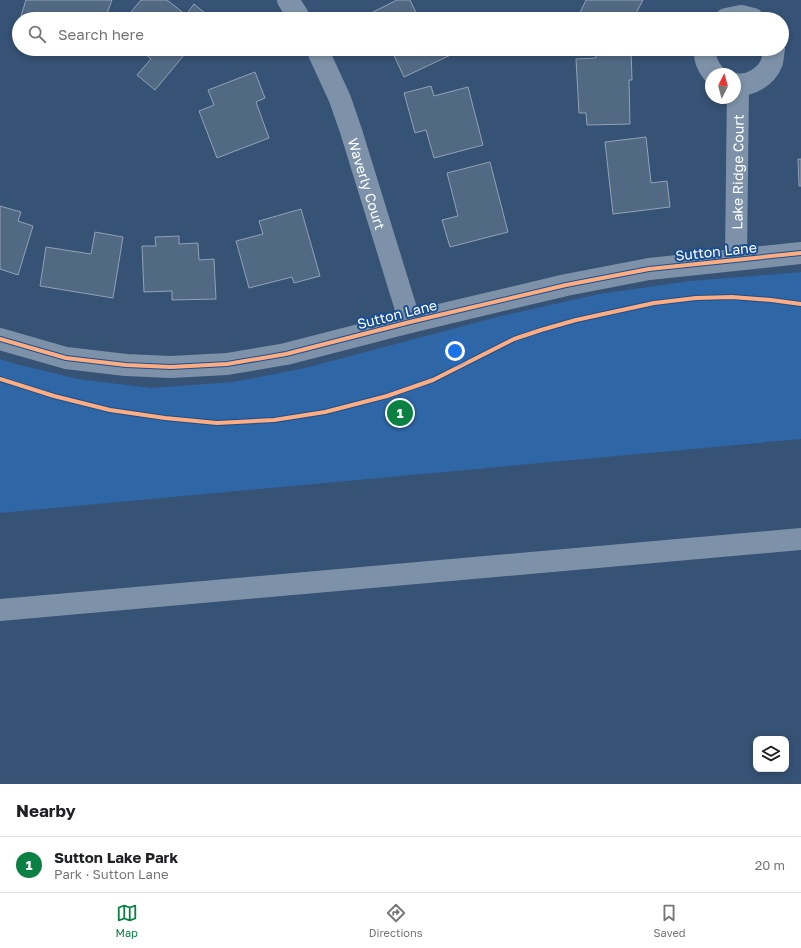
<!DOCTYPE html>
<html lang="en">
<head>
<meta charset="utf-8">
<style>
	:root { --surface:#fff; --page:#f2f2f2; --text:#202124; --muted:#757577; --line:#e0e0e0; --accent:#0b8043 }
	body { margin:0; font-family:"Golos Text",sans-serif; background:var(--page); color:var(--text) }
	.controls { position:absolute; right:12px; bottom:12px; display:grid; overflow:hidden; border-radius:8px; box-shadow:0 2px 6px #0003 }
	.controls button { width:36px; height:36px; display:grid; place-items:center; padding:0; border:0; border-bottom:1px solid var(--line); background:var(--surface); color:var(--text); font:20px sans-serif }
	.compass { position:absolute; left:705px; top:68px; width:36px; height:36px; border-radius:50%; background:var(--surface); box-shadow:0 2px 6px #0003; rotate:6deg }
	.you { position:absolute; left:455px; top:351px; width:14px; height:14px; margin:-10px; border:3px solid #fff; border-radius:50%; background:#1a73e8; box-shadow:0 0 0 6px #1a73e833 }
	.badge { display:grid; place-items:center; width:26px; height:26px; border-radius:50%; background:var(--accent); color:#fff; font-size:13px; font-weight:700 }
	.pin { position:absolute; translate:-50% -50%; border:2px solid #fff; box-shadow:0 1px 4px #0006 }
	.list { margin:0; padding:0; list-style:none }
	h2 { display:flex; justify-content:space-between; align-items:center; height:52px; margin:0; padding:0 16px; font-size:17px }
	h2 small { font-size:13px; font-weight:400; color:var(--muted) }
	.list li { display:grid; grid-template-columns:26px 1fr auto; gap:12px; align-items:center; box-sizing:border-box; height:56px; padding:0 16px; border-top:1px solid var(--line) }
	.list b { display:block; font-size:15px; white-space:nowrap }
	.list p { margin:0; font-size:13px; white-space:nowrap; color:var(--muted) }
	.list em { font-size:13px; font-style:normal; color:var(--muted) }
	.icon { flex:none; width:22px; height:22px; fill:none; stroke:currentColor; stroke-width:2; stroke-linecap:round; stroke-linejoin:round }
	.map { position:relative; flex:none; width:801px; height:784px; overflow:hidden }
	.search { position:absolute; background:var(--surface); box-shadow:0 2px 6px #0003; left:12px; right:12px; top:12px; height:44px; display:flex; align-items:center; gap:10px; box-sizing:border-box; padding:0 14px; border-radius:22px; color:var(--muted); font-size:15px }
	.sheet { height:108px; background:var(--surface) }
	nav { display:flex; justify-content:space-around; align-items:center; box-sizing:border-box; height:56px; border-top:1px solid var(--line); background:var(--surface); font-size:11px; color:var(--muted) }
	nav a { display:grid; justify-items:center; gap:2px }
	nav .on { color:var(--accent) }
	.map>svg:first-child { display:block }
	.green { fill:#2f66a5 }
	.building { fill:#526984; stroke:#92a2b6 }
	.lines { fill:none; stroke-linecap:round; stroke-linejoin:round }
	.minor { stroke:#7d92a8; stroke-width:22 }
	.cycleway-casing { stroke:#1b4f8f; stroke-width:6 }
	.cycleway { stroke:#ffac80; stroke-width:4 }
	.labels { text-anchor:middle; dominant-baseline:central; stroke-width:4; stroke-linejoin:round; paint-order:stroke }
	.street-label { font-size:14px; fill:#fff; stroke:#1b4f8f }
</style>
</head>
<body>
<div class="map">
<svg width="801" height="784" viewBox="0 0 801 784">
	<rect width="100%" height="100%" fill="#365274"/>
	<path class="green" d="M801,272V439L0,513V359L12,363L78,379L151,388L233,382L305,368L501,316L599,294L690,281Z"/>
	<g class="building">
		<path d="M26,0H112L105,19H94L88,17L87,19H30L21,16Z"/>
		<path d="M141,0H167L186,15L194,4L212,19H125Z"/>
		<path d="M397,0H410L419,19H377L373,12Z"/>
		<path d="M586,0H643L633,19H592L580,13Z"/>
		<path d="M139,49H189L155,90L137,75L151,59Z"/>
		<path d="M391,49H454L455,53L404,77Z"/>
		<path d="M595,49H631L632,80H629L630,124L587,125L586,113H579L576,59L596,58Z"/>
		<path d="M255,72L265,98L256,102L269,138L217,158L199,111L214,105L208,90Z"/>
		<path d="M431,86L434,96L468,87L483,145L434,158L426,130L415,133L404,93Z"/>
		<path d="M646,137L651,183L667,181L670,207L613,214L605,142Z"/>
		<path d="M798,159H801V186H799Z"/>
		<path d="M490,162L508,232L450,247L442,220L458,216L447,173Z"/>
		<path d="M0,206L21,212L18,221L33,226L18,275L0,269Z"/>
		<path d="M301,209L320,276L294,283L292,277L249,288L236,241L263,234L259,221Z"/>
		<path d="M95,232L123,237L113,298L40,286L46,247L91,254Z"/>
		<path d="M179,236V244L198,243L199,260L214,259L216,299L172,300V291L144,292L142,246H156L155,237Z"/>
	</g>
	<g class="lines">
		<g class="minor">
			<path d="M288,0L300,19"/>
			<path d="M726,19L741,16L753,19"/>
			<path id="s1" d="M317,49L340,99L351,131L410,322"/>
			<path d="M705,49C704,58 708,67 714,74"/>
			<path d="M735,84C750,87 767,76 772,62C773,58 773,53 774,49"/>
			<path id="s2" d="M736,259L738,85"/>
			<path d="M0,339L66,358L126,365L171,367L227,364L286,354L410,322L566,285L649,269L801,253"/>
			<path d="M0,610L801,539"/>
		</g>
		<defs>
			<g id="cycleway">
				<path d="M0,339L66,358L126,365L171,367L227,364L286,354L410,322L566,285L649,269L801,253"/>
				<path d="M0,379L54,396L110,410L165,418L217,423L274,420L325,412L387,396L433,380L514,339L541,330L576,320L654,303L696,298L732,297L771,300L801,304"/>
			</g>
		</defs>
		<use href="#cycleway" class="cycleway-casing"/>
		<use href="#cycleway" class="cycleway"/>
	</g>
	<g class="labels">
		<g class="street-label">
			<text stroke="none"><textPath href="#s2" startOffset="87">Lake Ridge Court</textPath></text>
			<text stroke="none"><textPath href="#s1" startOffset="144">Waverly Court</textPath></text>
			<text transform="translate(716 251) rotate(-6)">Sutton Lane</text>
			<text transform="translate(397 314) rotate(-14)">Sutton Lane</text>
		</g>
	</g>
</svg>
<div class="controls">
<button><svg class="icon" aria-label="layers" viewBox="0 0 24 24"><path d="M12 4l9 5-9 5-9-5zM3 14l9 5 9-5"/></svg></button>
</div>
<svg class="compass" viewBox="-18 -18 36 36"><path d="M0-13l5 13h-10z" fill="#e53935"/><path d="M0 13l5-13h-10z" fill="#757577"/></svg>
<div class="you"></div>
<div class="pin badge" style="left:400px;top:413px">1</div>
<div class="search"><svg class="icon" aria-label="search" viewBox="0 0 24 24"><circle cx="10" cy="10" r="6"/><path d="M15 15l6 6"/></svg>Search here</div>
</div>
<section class="sheet">
<h2>Nearby<small></small></h2>
<ul class="list">
<li><span class="badge">1</span><div><b>Sutton Lake Park</b><p>Park · Sutton Lane</p></div><em>20 m</em></li>
</ul>
</section>
<nav>
<a class="on"><svg class="icon" aria-label="map" viewBox="0 0 24 24"><path d="M3 6l6-2 6 2 6-2v14l-6 2-6-2-6 2zM9 4v14M15 6v14"/></svg>Map</a>
<a><svg class="icon" aria-label="directions" viewBox="0 0 24 24"><path d="M12 3l9 9-9 9-9-9zM9 14v-3h6M13 9l2 2-2 2"/></svg>Directions</a>
<a><svg class="icon" aria-label="saved" viewBox="0 0 24 24"><path d="M7 4h10v16l-5-4-5 4z"/></svg>Saved</a>
</nav>
</body>
</html>
